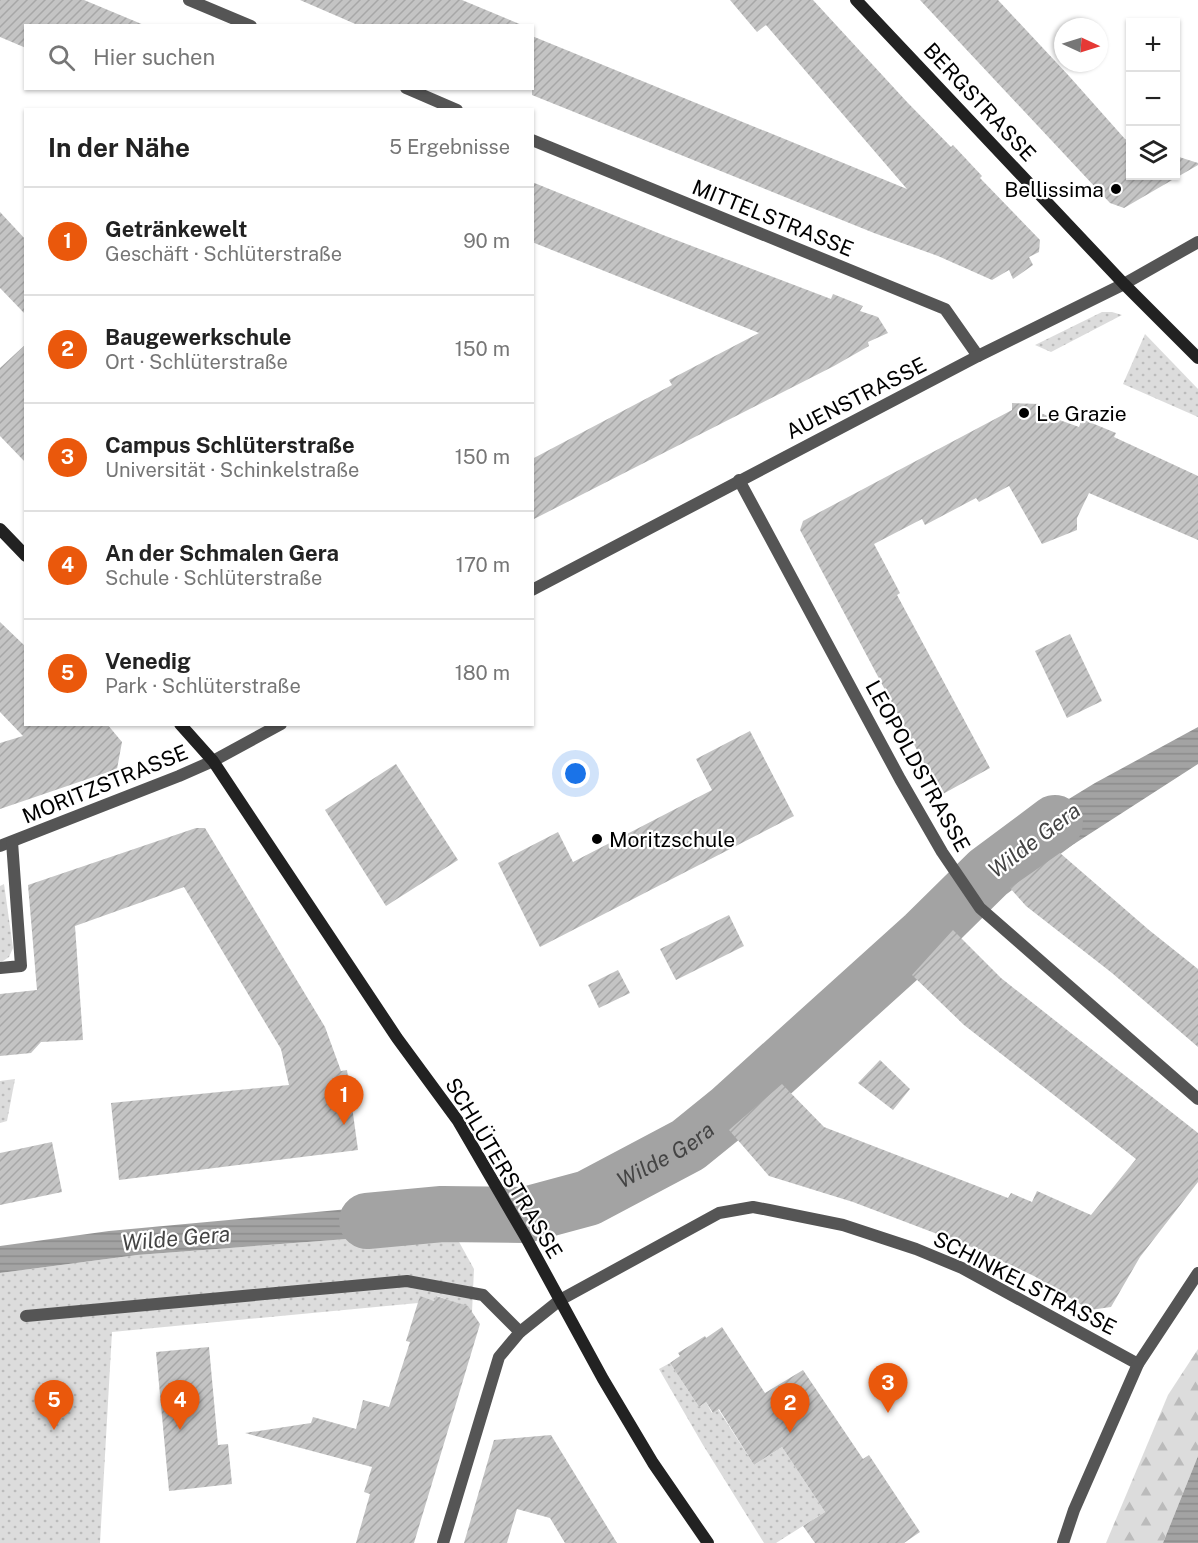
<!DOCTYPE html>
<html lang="de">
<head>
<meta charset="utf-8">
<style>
	:root { --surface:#fff; --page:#f2f2f2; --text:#222; --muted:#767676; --line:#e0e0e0; --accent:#ea580c }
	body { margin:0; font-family:"Public Sans",sans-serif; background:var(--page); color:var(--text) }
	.controls { position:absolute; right:18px; top:18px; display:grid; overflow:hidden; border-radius:0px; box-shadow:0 2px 4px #0004 }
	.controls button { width:54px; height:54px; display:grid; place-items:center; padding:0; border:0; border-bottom:2px solid var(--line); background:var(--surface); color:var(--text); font:30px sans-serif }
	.compass { position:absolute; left:1054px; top:18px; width:54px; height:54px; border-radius:50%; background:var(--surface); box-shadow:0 2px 4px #0004; rotate:94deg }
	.you { position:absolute; left:576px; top:774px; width:21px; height:21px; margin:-15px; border:4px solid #fff; border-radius:50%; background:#1a73e8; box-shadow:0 0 0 9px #1a73e833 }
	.badge { display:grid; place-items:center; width:39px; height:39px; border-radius:50%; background:var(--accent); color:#fff; font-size:20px; font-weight:700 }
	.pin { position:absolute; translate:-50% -50px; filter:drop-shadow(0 2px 3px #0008) }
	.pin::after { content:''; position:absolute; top:32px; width:21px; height:18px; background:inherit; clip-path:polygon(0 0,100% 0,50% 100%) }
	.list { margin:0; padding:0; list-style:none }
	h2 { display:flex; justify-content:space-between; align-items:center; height:78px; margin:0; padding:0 24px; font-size:26px }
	h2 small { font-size:20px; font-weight:400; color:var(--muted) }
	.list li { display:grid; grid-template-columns:39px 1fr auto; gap:18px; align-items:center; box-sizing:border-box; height:108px; padding:0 24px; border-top:2px solid var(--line) }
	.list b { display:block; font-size:22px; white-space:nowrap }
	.list p { margin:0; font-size:20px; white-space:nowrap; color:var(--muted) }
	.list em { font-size:20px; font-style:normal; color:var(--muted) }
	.icon { flex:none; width:33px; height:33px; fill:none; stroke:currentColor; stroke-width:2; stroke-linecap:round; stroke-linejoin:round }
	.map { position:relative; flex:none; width:1198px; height:1543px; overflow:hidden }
	.search { position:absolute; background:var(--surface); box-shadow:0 2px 4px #0004; left:24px; top:24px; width:510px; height:66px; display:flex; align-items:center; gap:15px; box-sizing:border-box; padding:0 21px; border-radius:0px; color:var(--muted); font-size:22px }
	.panel { position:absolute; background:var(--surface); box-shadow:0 2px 4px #0004; left:24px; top:108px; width:510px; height:618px; border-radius:0px }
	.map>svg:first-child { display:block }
	.grass { fill:url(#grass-dots) }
	.forest { fill:url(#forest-firs) }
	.water { fill:url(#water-rules) }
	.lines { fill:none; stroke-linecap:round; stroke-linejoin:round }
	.river { stroke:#a3a3a3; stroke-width:56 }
	.building { fill:url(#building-hatch) }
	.street { stroke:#555; stroke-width:12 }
	.secondary { stroke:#222; stroke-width:12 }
	.poi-dot { fill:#000; stroke:#fff; stroke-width:2 }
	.labels { text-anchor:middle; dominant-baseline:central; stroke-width:4.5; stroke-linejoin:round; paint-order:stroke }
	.street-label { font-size:21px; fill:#000; stroke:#fff }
	.poi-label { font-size:21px; fill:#000; stroke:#fff; text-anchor:start }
	.water-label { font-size:22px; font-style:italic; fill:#444; stroke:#fff }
</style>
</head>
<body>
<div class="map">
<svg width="1198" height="1543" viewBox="0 0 1198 1543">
	<defs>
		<pattern id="grass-dots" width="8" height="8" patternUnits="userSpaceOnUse" patternTransform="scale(1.5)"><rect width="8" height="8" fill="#dcdcdc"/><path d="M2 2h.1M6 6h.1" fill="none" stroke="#bbb" stroke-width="1.8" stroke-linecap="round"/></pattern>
		<pattern id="forest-firs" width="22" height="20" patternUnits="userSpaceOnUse" patternTransform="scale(1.5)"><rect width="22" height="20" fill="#dcdcdc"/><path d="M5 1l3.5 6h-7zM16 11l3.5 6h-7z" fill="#bbb"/></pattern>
		<pattern id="water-rules" width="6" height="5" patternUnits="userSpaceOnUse" patternTransform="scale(1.5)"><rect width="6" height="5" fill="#a3a3a3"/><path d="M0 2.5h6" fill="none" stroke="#8b8b8b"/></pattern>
		<pattern id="building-hatch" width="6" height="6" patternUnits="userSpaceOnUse" patternTransform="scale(1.5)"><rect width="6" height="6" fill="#c4c4c4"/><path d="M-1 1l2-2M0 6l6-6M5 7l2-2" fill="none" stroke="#a7a7a7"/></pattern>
	</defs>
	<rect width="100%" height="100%" fill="#fff"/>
	<g class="grass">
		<path d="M1102,312H1112L1122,315L1051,352L1035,345Z"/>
		<path d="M1145,334L1198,389V417L1123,384Z"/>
		<path d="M4,884L13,948L9,957L0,963V886Z"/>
		<path d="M15,1079L7,1121L0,1123V1081Z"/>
		<path d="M453,1231L474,1269L472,1312L460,1308L461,1304L437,1296L434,1301L420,1297L418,1303L112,1332L100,1543H0V1273L137,1255Z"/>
		<path d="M670,1363L699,1407L706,1402L712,1413L718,1409L754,1465L782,1447L825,1512L776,1543H764L703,1445L659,1369Z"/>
	</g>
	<path class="forest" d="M1198,1349V1456L1163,1543H1106L1168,1395Z"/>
	<g class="water">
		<path d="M1198,727V764L1060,853L1010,888L981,856L990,847L1095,783Z"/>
		<path d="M435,1201L453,1231L137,1255L0,1273V1246L109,1231Z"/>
		<path d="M1198,1456V1543H1163Z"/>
	</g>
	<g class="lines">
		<path class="river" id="s1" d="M367,1221L442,1214L525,1215L588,1198L688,1145L730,1111L925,935L988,873L1055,823"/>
	</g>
	<g class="building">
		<path d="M0,0H84L144,25L26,26V48L0,37Z"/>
		<path d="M300,0H462L522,25L360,26Z"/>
		<path d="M730,0H813L907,102L951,147L953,145L982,176L980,178L1040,240L1039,252L1029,257L1033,265L1013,279L1009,270L992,280L938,256L874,233L532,95V36L907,189L766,25L757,32Z"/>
		<path d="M920,0H998L1069,76L1125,139L1131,141V176H1176V156L1198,163V165L1124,208L1110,203Z"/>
		<path d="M532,182L663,235L831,299L833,294L863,306L860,311L878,317L888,333L868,342L869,346L834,366L532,520V459L672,385L669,380L759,333L532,242Z"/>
		<path d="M0,212L26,240V315L0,288Z"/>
		<path d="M26,344V463L0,436V368Z"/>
		<path d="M1012,403L1040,404V413L1079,427L1082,419L1116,433L1114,437L1198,476V540L1089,493L1077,518V530L1042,544L1009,486L979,502L976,498L925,525L922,519L874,544L900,593L897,595L990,768L941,795L800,530L803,521L1012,410Z"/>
		<path d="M0,622L26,647V724H107L122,742L117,769L0,809V743L23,736L0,712Z"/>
		<path d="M1070,634L1102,701L1067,718L1035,651Z"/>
		<path d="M750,731L794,816L540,947L498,863L558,832L573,862L712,790L696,759Z"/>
		<path d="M396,764L458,860L386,906L325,810Z"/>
		<path d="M196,828H205L325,1027L341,1071L347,1070L358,1150L119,1180L111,1103L289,1085L281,1049L184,887L75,926L83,1040L41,1042L31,1053L0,1056V994L37,990L28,885Z"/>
		<path d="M1060,853L1149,930L1198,969V1047L1112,973L1026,906L1010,888Z"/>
		<path d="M729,915L744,946L676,980L660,949Z"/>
		<path d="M953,930L1001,978L1198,1133V1182L1140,1257L1111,1307L1090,1310L1034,1276L969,1246L853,1202L769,1176L729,1130L782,1084L824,1127L1008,1198L1011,1193L1032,1202L1037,1191L1091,1215L1136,1159L964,1025L912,975Z"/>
		<path d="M618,970L630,993L599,1008L588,985Z"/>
		<path d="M880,1060L910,1089L893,1110L858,1083Z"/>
		<path d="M52,1142L62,1192L0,1205V1153Z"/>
		<path d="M420,1296L434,1301L436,1296L468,1306L480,1324L414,1543H356L370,1494L364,1492L372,1467L245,1433L311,1423L313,1417L356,1429L363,1400L389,1407L410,1342L406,1341Z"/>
		<path d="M722,1327L765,1393L803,1370L863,1459L869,1455L920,1532L904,1543H815L803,1526L825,1512L782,1447L754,1465L719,1409L713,1413L706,1402L699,1407L670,1363L680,1356L678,1353L705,1336L706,1338Z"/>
		<path d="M209,1347L218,1445L228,1444L232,1484L169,1491L156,1352Z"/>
		<path d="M551,1435L617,1543H565L550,1518L517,1509L507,1543H464L494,1440Z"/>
	</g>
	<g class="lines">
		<g class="street">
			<path d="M189,0L251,26"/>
			<path d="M406,88L457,110"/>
			<path d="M532,140L945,309L978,356"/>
			<path d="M739,480L900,779L942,852L980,908L1198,1099"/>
			<path d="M532,590L978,356L1124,284L1198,242"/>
			<path d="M0,846L179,776L213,761L281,724"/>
			<path d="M0,968L21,966L12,842"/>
			<path d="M26,1316L407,1281L483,1295L520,1332"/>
			<path d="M443,1543L499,1357L520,1332L560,1300L719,1213L753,1207L769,1210L843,1225L916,1249L962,1268L1138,1364"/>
			<path d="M1063,1543L1074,1510L1138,1364L1198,1273"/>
		</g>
		<g class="secondary">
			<path d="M856,0L1124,284L1198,358"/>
			<path d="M0,529L26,556"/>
			<path d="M180,724L213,761L397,1038L458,1121L525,1236L603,1379L653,1463L708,1543"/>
		</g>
	</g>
	<g class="poi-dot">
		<circle cx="1116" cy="189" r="6"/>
		<circle cx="1024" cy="413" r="6"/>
		<circle cx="597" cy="839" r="6"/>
	</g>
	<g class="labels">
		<g class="street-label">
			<text transform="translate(980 102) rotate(47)">BERGSTRASSE</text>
			<text transform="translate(773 218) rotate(22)">MITTELSTRASSE</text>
			<text transform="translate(856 398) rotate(-27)">AUENSTRASSE</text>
			<text transform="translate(918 766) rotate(61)">LEOPOLDSTRASSE</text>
			<text transform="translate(105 784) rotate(-22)">MORITZSTRASSE</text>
			<text transform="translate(504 1168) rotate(59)">SCHLÜTERSTRASSE</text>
			<text transform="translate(1025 1283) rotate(27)">SCHINKELSTRASSE</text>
		</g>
		<g class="poi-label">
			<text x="1104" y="189" text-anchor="end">Bellissima</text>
			<text x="1036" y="413">Le Grazie</text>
			<text x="609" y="839">Moritzschule</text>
		</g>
		<g class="water-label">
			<text transform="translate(1034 840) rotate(-37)">Wilde Gera</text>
			<text stroke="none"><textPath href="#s1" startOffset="312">Wilde Gera</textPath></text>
			<text transform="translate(176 1238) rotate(-5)">Wilde Gera</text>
		</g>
	</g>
</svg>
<div class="controls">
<button>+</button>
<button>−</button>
<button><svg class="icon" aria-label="layers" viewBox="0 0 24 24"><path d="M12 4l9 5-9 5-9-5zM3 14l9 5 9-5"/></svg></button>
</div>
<svg class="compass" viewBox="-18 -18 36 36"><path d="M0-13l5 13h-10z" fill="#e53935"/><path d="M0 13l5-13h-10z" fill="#767676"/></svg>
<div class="you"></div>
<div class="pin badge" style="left:344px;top:1125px">1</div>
<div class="pin badge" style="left:790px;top:1433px">2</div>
<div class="pin badge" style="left:888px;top:1413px">3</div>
<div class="pin badge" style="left:180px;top:1430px">4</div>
<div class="pin badge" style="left:54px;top:1430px">5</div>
<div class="search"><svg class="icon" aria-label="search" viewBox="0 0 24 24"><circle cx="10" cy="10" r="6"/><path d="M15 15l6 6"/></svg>Hier suchen</div>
<section class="panel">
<h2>In der Nähe<small>5 Ergebnisse</small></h2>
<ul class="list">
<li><span class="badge">1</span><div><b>Getränkewelt</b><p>Geschäft · Schlüterstraße</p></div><em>90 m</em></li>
<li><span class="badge">2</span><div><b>Baugewerkschule</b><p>Ort · Schlüterstraße</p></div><em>150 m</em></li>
<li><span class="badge">3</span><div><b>Campus Schlüterstraße</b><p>Universität · Schinkelstraße</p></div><em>150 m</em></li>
<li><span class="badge">4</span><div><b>An der Schmalen Gera</b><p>Schule · Schlüterstraße</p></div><em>170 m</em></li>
<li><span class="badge">5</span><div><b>Venedig</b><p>Park · Schlüterstraße</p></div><em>180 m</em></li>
</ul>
</section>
</div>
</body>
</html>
